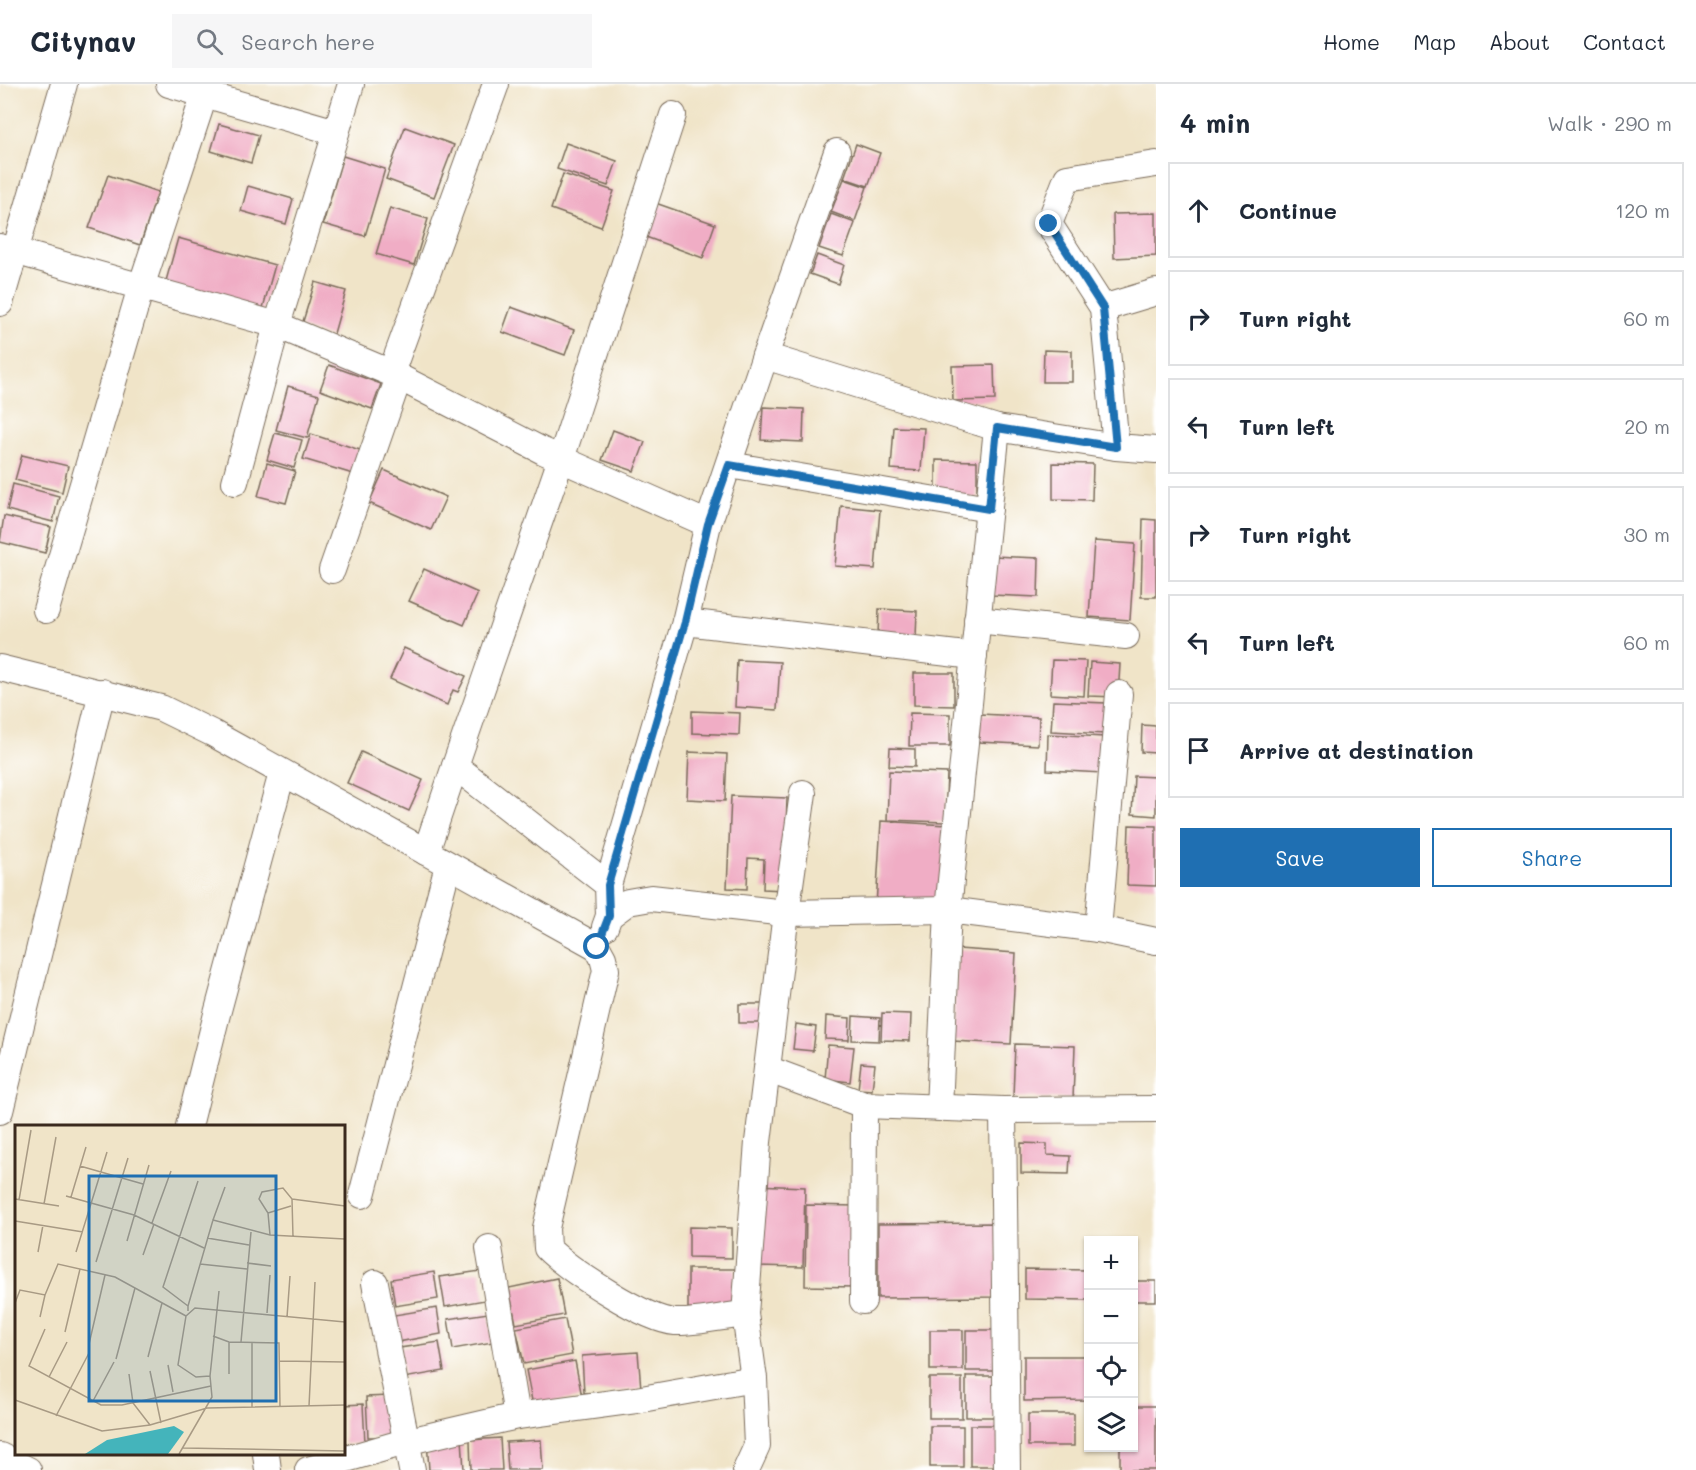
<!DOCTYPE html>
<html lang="en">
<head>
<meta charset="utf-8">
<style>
	:root { --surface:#fff; --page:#f6f6f7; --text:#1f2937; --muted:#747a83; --line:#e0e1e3; --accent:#1f6fb2 }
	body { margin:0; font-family:Mali,sans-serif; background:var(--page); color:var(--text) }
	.controls { position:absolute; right:18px; bottom:18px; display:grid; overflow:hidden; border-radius:0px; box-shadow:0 2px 4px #0004 }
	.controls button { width:54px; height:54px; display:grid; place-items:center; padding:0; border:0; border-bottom:2px solid var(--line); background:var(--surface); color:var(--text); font:30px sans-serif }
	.stop { position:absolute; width:18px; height:18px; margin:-14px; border:4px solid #1f6fb2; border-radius:50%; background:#fff }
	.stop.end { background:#1f6fb2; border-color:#fff; box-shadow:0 2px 6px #0008 }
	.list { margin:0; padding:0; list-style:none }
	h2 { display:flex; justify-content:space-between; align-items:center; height:78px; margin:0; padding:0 24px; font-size:26px }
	h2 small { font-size:20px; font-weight:400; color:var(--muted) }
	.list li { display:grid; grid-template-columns:39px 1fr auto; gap:18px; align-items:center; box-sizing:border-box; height:96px; margin:0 12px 12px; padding:0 12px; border:2px solid var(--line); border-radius:0px }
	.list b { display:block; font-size:22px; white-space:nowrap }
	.list em { font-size:20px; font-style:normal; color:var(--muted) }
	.actions { display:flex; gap:12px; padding:18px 24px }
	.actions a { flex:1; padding:14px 0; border:2px solid var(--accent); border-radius:0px; text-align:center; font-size:21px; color:var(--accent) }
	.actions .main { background:var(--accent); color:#fff }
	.icon { flex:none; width:33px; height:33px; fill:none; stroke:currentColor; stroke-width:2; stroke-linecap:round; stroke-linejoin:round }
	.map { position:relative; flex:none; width:1156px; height:1386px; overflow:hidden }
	header { display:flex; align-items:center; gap:36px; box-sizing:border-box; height:84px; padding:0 30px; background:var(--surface); border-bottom:2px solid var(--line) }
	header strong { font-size:28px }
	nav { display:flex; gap:33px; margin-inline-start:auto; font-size:21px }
	.search { width:420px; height:54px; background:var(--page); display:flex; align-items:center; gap:15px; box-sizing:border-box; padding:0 21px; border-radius:0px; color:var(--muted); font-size:22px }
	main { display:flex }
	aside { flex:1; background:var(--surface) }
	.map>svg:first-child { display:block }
	.building { fill:#f0adc5 }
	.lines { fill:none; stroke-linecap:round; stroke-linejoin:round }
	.minor-casing { stroke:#7a6b5a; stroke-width:28 }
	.minor { stroke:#fff; stroke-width:26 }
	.route { stroke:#1f6fb2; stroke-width:8 }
	.inset-road { fill:none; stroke:#a89a84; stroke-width:1.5 }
	.view { fill:#1f6fb2; fill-opacity:0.15; stroke:#1f6fb2; stroke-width:3 }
	.inset-edge { fill:none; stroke:#3b2a1e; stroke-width:3 }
</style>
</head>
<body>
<header>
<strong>Citynav</strong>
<div class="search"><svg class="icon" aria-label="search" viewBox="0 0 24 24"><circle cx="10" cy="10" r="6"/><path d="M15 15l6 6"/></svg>Search here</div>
<nav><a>Home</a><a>Map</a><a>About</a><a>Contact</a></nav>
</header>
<main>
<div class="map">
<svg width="1156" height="1386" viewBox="0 0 1156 1386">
	<rect width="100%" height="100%" fill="#fff"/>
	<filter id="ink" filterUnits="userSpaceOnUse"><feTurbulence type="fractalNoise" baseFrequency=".0167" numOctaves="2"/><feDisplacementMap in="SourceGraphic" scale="12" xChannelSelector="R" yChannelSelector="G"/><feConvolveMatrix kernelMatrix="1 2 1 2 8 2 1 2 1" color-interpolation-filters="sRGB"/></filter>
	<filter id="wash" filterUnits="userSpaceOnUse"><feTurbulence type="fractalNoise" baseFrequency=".008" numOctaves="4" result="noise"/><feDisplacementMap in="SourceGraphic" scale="24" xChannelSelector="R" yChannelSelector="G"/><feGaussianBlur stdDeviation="1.35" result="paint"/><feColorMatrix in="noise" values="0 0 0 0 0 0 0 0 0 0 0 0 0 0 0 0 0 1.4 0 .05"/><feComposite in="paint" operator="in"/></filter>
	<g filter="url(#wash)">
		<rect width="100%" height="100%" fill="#f0e4c8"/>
		<g id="blocks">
			<g class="building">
				<path d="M219,40L259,51L251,79L211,67Z"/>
				<path d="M405,43L454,61L434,113L386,95Z"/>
				<path d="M566,59L617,77L608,102L557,85Z"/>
				<path d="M856,60L880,69L868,102L844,94Z"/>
				<path d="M343,72L385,85L365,152L323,140Z"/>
				<path d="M563,90L614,107L601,143L551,125Z"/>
				<path d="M108,91L158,108L140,161L89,144Z"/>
				<path d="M844,95L867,103L855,137L831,128Z"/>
				<path d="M248,102L293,115L286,140L241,127Z"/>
				<path d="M647,116L715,140L703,174L635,149Z"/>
				<path d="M390,124L428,135L414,181L376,170Z"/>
				<path d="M1156,129V172L1114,174L1113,130Z"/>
				<path d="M831,130L855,139L843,172L819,164Z"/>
				<path d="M178,154L275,181L261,231L164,204Z"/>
				<path d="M817,171L844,181L838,200L810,190Z"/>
				<path d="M315,198L346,207L333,253L301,244Z"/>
				<path d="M511,223L574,246L565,271L502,248Z"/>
				<path d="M1044,266L1072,267V298H1043Z"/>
				<path d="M329,281L381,300L372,325L320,306Z"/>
				<path d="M994,281L995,316L953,317L952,282Z"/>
				<path d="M288,302L319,311L307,354L276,346Z"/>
				<path d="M763,323L804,325L803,358L761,356Z"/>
				<path d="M894,343L924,344L921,387L891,385Z"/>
				<path d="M613,346L645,358L634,387L602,376Z"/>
				<path d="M275,349L302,356L294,384L267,376Z"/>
				<path d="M311,350L360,366L353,390L303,375Z"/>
				<path d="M22,371L68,382L62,408L15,396Z"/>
				<path d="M936,376L977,377V414L936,413Z"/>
				<path d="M267,379L295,387L286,419L258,412Z"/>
				<path d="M1053,379L1093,380L1092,416L1053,415Z"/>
				<path d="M384,386L446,413L431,446L369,419Z"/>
				<path d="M13,400L59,412L53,438L7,426Z"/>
				<path d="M841,422L880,426L875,485L835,482Z"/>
				<path d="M4,432L51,443L45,469L0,458Z"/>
				<path d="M1143,435L1156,436V513H1141Z"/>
				<path d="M1094,457L1135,460L1130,536L1089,533Z"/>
				<path d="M993,472L1039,474L1038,513L992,511Z"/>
				<path d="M424,485L478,509L464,541L409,517Z"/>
				<path d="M879,525L917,527L916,553L878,551Z"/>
				<path d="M404,564L466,592L458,608L453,606L447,621L390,595Z"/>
				<path d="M737,576L780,578L777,626L735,623Z"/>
				<path d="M1052,576L1086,577L1084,612L1050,610Z"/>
				<path d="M1090,578L1120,580L1118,613L1088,612Z"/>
				<path d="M914,589H954V622L914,621Z"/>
				<path d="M1053,617L1107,619L1105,650L1051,647Z"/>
				<path d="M692,627L740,629L739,651L692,649Z"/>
				<path d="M910,629L950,630V662H909Z"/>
				<path d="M980,630L1039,633L1038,661L979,658Z"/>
				<path d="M1142,641L1156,642V669L1141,668Z"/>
				<path d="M1048,650L1105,653L1103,689L1047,686Z"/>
				<path d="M890,664L915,665V683L889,682Z"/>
				<path d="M361,668L423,696L409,727L347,699Z"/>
				<path d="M689,668L727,670L725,717L687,715Z"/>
				<path d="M889,687L947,689L945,738L887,736Z"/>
				<path d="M1134,692L1156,693V732L1132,730Z"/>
				<path d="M731,712L787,714L784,806L763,805L764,775L748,774L747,805L727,804Z"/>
				<path d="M881,737L946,741L941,826L876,822Z"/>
				<path d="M1129,741L1156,742V802L1127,801Z"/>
				<path d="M958,865L1016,869L1011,960L952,957Z"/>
				<rect x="739" y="920" width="24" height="19"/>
				<path d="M882,929L911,930L910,957L881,956Z"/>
				<path d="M826,932L850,934L849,956L825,955Z"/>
				<path d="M853,932L880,934L879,957L852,956Z"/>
				<path d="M796,940L816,943L813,967L793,965Z"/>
				<path d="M1015,960L1075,962L1073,1015L1013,1013Z"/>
				<path d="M828,961L854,963L850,998L825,995Z"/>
				<path d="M861,979L875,980L872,1006L858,1005Z"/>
				<path d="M1021,1059L1047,1060V1071L1070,1072L1069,1090L1021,1089Z"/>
				<path d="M755,1101L805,1103L803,1183L754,1182Z"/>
				<path d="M806,1121L856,1122L854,1203L805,1202Z"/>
				<path d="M998,1139L999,1213L878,1214V1140Z"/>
				<path d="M689,1143L732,1144V1174L689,1173Z"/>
				<path d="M688,1185H735L734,1225L688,1224Z"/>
				<path d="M1025,1185L1088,1186V1216L1025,1215Z"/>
				<path d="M480,1187L485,1216L445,1223L440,1193Z"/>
				<path d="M434,1188L438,1215L395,1222L391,1195Z"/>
				<path d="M557,1194L564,1231L516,1240L509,1204Z"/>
				<rect x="1134" y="1197" width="22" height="20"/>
				<path d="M437,1224L441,1250L398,1258L394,1231Z"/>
				<path d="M488,1229L493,1258L453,1265L448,1235Z"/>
				<path d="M565,1235L572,1271L524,1280L516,1244Z"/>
				<rect x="930" y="1246" width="33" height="40"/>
				<rect x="966" y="1246" width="33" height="41"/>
				<path d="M439,1258L444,1287L404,1294L400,1264Z"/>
				<path d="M638,1268L641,1305L584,1309L582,1272Z"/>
				<path d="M1024,1272H1088V1316L1024,1317Z"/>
				<path d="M575,1277L582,1313L533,1322L526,1286Z"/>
				<rect x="966" y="1292" width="33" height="41"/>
				<rect x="929" y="1294" width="33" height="40"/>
				<path d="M390,1312L391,1353H368L366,1313Z"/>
				<path d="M363,1320L365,1359L344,1360V1321Z"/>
				<path d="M1134,1322H1156V1386H1120V1364H1134Z"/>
				<rect x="1028" y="1330" width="46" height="32"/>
				<rect x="970" y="1341" width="33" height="41"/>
				<rect x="930" y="1342" width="33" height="41"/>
				<path d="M462,1354L464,1386H429L427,1356Z"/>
				<path d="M500,1354L502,1386H471L470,1356Z"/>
				<path d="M541,1356L543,1386H508L506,1358Z"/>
			</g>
		</g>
	</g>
	<g filter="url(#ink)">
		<use href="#blocks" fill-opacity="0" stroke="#7a6b5a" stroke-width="1.5"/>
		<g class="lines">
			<defs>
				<g id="minor">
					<path d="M169,0L336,48"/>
					<path d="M837,68L765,272L997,344L1116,363L1156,366"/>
					<path d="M0,163L277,241L391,289L543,367L708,440"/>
					<path d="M0,219L64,0"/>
					<path d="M1103,224L1156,208"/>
					<path d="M391,289L496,0"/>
					<path d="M1116,363L1103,224L1049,140L1067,94L1156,80"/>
					<path d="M729,381L989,425"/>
					<path d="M235,398L277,241L351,0"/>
					<path d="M332,486L399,293"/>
					<path d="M46,526L141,203L208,0"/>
					<path d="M977,536L1126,552"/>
					<path d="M685,538L974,572"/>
					<path d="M0,584L161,624L212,649L597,863L603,874L606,886L546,1144L547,1164C569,1186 645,1236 675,1238C696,1239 724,1232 745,1230"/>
					<path d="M426,768L455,682"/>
					<path d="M608,801L685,538L708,440L765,272"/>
					<path d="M609,832L608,801L455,682L561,375L673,31"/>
					<path d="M605,843L609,832L628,818L651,814L786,829L948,826L1098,845L1156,857"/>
					<path d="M1098,845L1119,610"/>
					<path d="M767,985L864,1021L1003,1026L1156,1025"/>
					<path d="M939,1024L948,826L997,344"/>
					<path d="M1003,1026L1007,1386"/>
					<path d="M0,1027L102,608"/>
					<path d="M189,1042L217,930L282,689"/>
					<path d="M362,1111L448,781"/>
					<path d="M489,1164L517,1332"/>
					<path d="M375,1199L412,1386"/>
					<path d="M863,1217L864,1021"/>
					<path d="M266,1370L268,1386"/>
					<path d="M0,1372L28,1386"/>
					<path d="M308,1386L405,1358L517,1332L636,1316L754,1295"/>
					<path d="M746,1386L757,1362L754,1295L745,1230L758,1058L786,829L803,709"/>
				</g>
			</defs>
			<use href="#minor" class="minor-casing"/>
			<use href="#minor" class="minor"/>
		</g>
	</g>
	<g class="lines" filter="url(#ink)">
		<path class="route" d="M597,863L609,832L608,801L685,538L708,440L729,381L989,425L997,344L1116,363L1103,224L1049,140"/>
	</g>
	<g transform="translate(15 1041)">
		<rect width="330" height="330" fill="#f0e4c8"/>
		<path d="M159,301L169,307L153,329H70L92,315Z" fill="#44b4bb"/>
		<path class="inset-road" d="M65,41L128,59M210,62L198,95L255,110L330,114M51,71L119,90L189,123M56,72L71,22M0,74L44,81M277,74L330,81M4,75L16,5M29,79L41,12M253,88L276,81M0,96L68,107M137,98L156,46M255,110L253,88L244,74L247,67L268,63L277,74L278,112M192,113L234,120M112,116L134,40M23,127L28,100M61,127L92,27M128,130L139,99M81,137L113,33M232,138L256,141M185,139L232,144M0,178L5,165L30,170L43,139L100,152L171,191L163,240L181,252L195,251M173,181L198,95M173,186V181L148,162L183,56M252,188L255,150M171,191L180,183L330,197M25,192L30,170M272,192L275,151M30,204L14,241L86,280H107L196,261M50,207L65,144M198,211L214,217L264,218L265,282M226,217L236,107M237,218V283M74,219L90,150M133,232L147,178M101,234L120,163M265,236L330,237M153,240L158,267M135,246L146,298M114,249L118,278L135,300M214,249V217M34,252L52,217M0,275L87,306L135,300L192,283L330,280M78,276L99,237M294,281L300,157M41,291L74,228M168,323L330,326M164,329L197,272L195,251L204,166"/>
		<path class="view" d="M74,51H261V276H74Z"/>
		<rect width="330" height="330" class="inset-edge"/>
	</g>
</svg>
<div class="controls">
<button>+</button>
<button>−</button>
<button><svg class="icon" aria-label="locate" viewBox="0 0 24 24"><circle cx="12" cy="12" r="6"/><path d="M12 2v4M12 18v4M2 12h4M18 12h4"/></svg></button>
<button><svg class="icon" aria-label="layers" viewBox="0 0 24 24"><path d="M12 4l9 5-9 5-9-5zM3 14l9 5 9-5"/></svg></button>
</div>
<div class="stop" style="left:597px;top:863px"></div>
<div class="stop end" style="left:1049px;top:140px"></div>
</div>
<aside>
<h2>4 min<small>Walk · 290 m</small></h2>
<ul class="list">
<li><svg class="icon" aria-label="ahead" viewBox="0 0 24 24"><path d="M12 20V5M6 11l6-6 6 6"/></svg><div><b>Continue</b></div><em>120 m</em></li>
<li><svg class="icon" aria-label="right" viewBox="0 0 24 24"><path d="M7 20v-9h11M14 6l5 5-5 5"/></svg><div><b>Turn right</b></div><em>60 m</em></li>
<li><svg class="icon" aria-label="left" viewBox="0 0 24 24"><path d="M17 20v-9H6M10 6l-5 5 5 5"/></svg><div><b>Turn left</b></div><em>20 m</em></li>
<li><svg class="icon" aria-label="right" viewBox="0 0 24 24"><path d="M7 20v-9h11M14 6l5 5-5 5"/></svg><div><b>Turn right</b></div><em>30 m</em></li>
<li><svg class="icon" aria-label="left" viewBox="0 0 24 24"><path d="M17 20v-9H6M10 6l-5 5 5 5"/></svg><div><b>Turn left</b></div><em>60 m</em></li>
<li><svg class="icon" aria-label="arrive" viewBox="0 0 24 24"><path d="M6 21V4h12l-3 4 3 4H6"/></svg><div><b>Arrive at destination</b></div></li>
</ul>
<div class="actions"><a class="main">Save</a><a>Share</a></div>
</aside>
</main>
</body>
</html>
